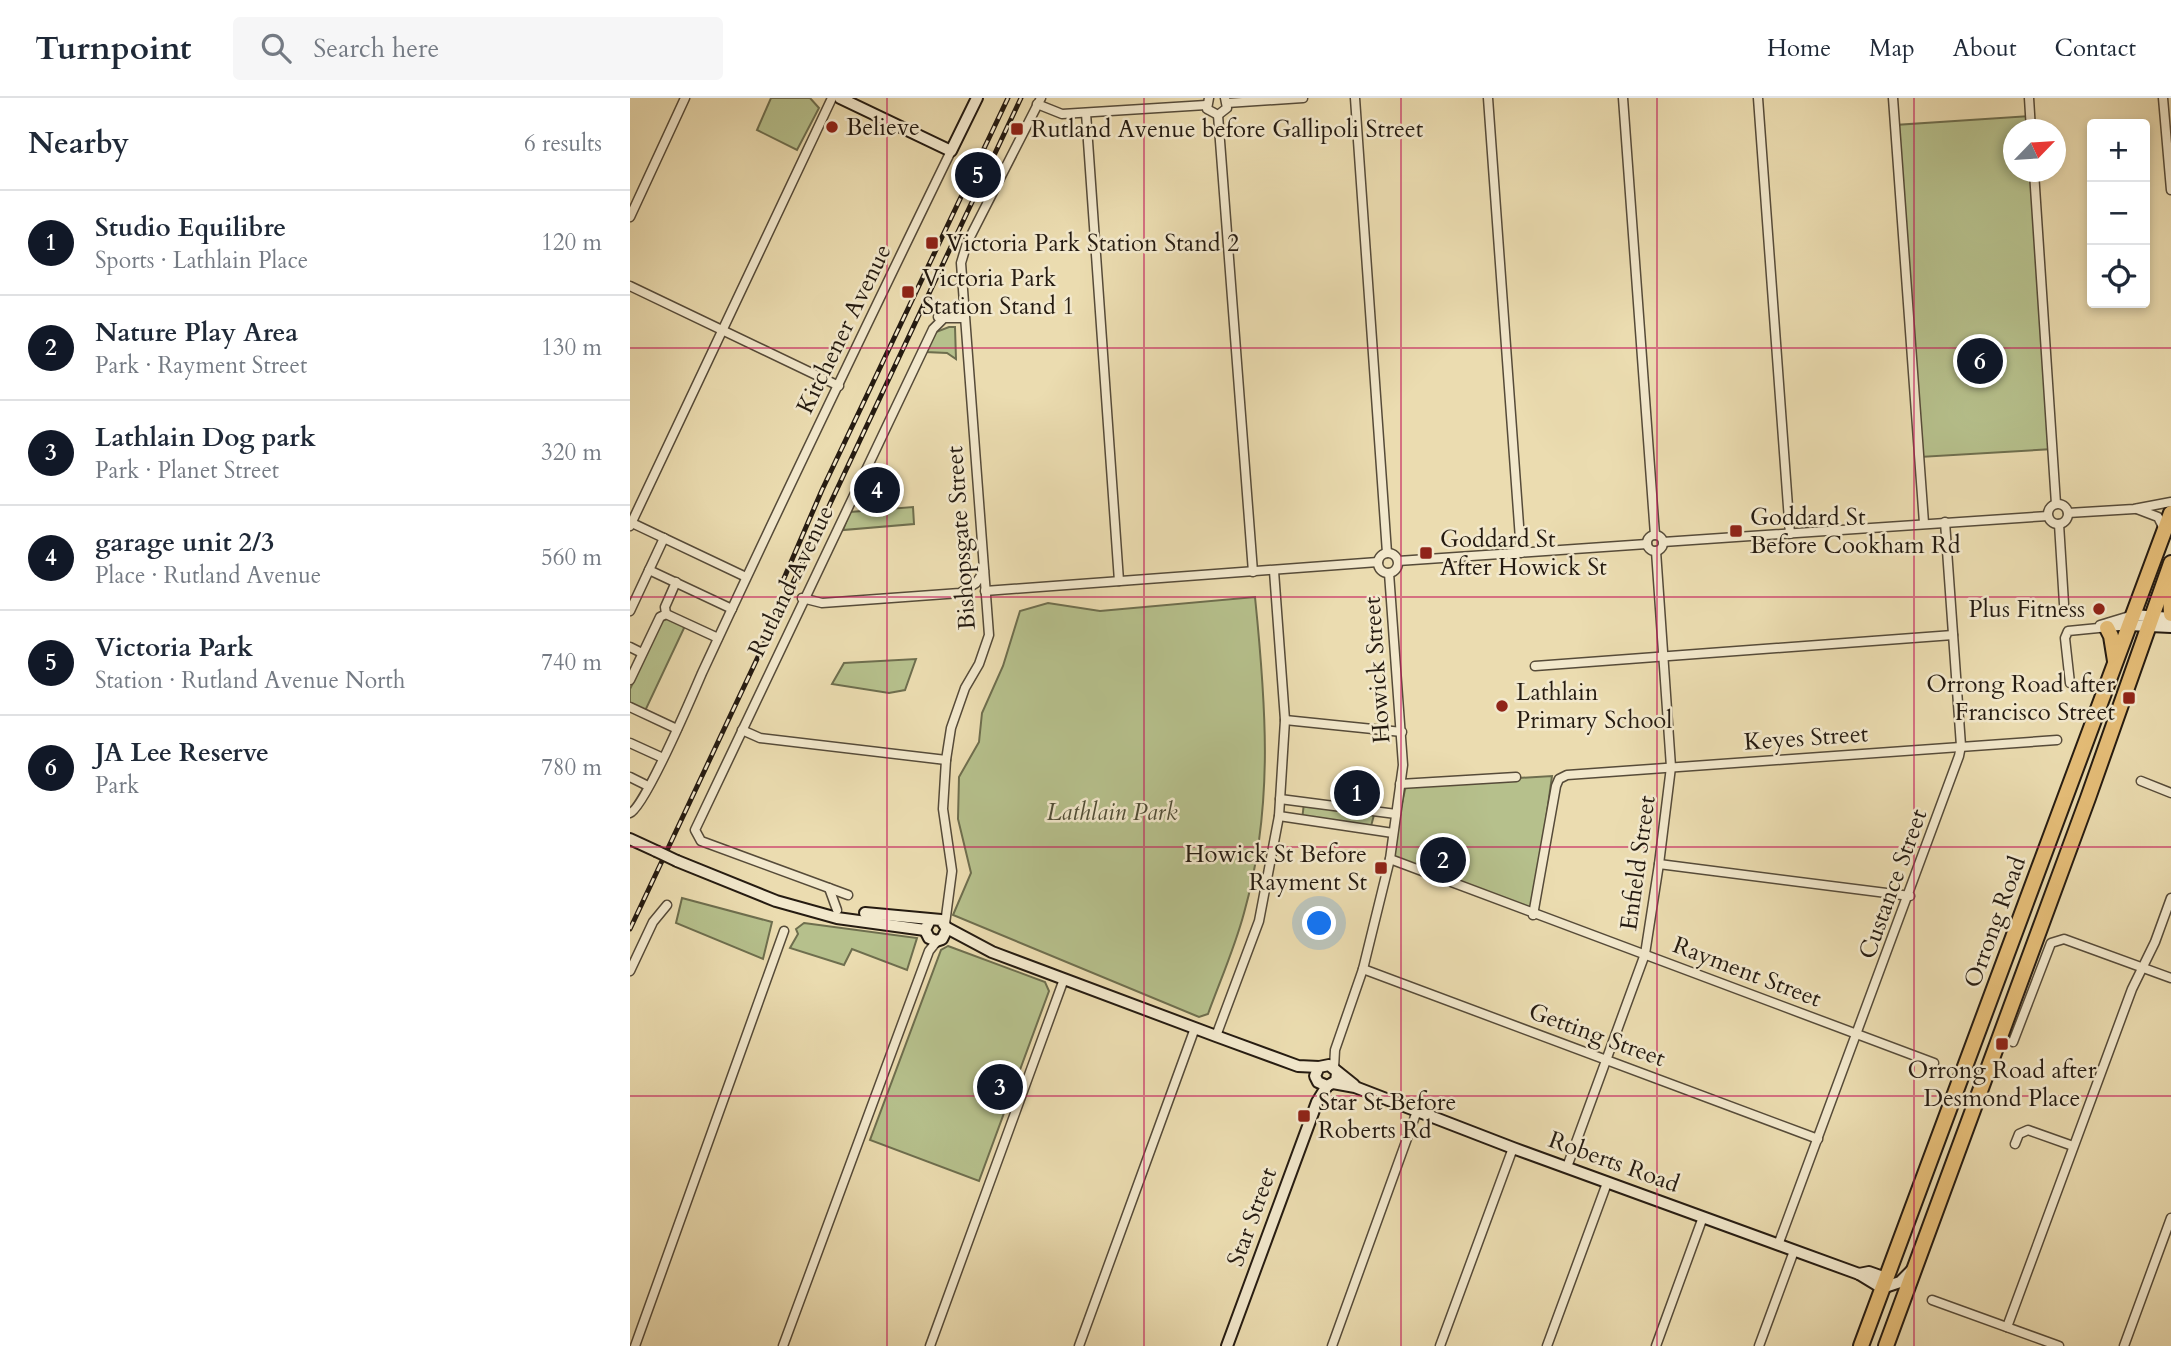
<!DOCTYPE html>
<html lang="en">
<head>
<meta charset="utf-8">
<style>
	:root { --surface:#fff; --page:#f6f6f7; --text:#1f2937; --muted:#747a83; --line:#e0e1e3; --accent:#111827 }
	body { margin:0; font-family:Cardo,serif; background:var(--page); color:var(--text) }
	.controls { position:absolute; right:21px; top:21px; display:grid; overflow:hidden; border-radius:7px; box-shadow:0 4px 10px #0003 }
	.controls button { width:63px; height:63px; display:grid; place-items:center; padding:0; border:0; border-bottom:2px solid var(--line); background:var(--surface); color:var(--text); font:35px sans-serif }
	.compass { position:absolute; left:1373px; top:21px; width:63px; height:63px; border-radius:50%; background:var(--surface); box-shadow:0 4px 10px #0003; rotate:65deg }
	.you { position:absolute; left:690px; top:826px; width:24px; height:24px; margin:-18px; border:5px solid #fff; border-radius:50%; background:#1a73e8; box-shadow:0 0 0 10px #1a73e833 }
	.badge { display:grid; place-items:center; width:46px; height:46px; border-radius:50%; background:var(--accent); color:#fff; font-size:23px; font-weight:700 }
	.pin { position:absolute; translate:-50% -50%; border:4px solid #fff; box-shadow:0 2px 7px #0006 }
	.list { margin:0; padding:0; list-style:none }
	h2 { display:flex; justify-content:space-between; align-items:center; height:91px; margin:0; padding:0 28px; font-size:30px }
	h2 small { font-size:23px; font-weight:400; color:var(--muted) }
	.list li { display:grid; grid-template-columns:46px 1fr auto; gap:21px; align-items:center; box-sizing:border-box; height:105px; padding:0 28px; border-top:2px solid var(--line) }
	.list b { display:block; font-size:26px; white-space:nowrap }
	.list p { margin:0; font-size:23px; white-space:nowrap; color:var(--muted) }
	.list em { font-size:23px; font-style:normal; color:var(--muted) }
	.icon { flex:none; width:38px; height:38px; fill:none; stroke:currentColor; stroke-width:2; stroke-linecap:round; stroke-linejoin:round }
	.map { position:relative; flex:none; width:1541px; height:1248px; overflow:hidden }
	header { display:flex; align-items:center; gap:42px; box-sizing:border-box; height:98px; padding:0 35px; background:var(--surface); border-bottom:2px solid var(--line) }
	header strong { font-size:33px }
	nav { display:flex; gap:38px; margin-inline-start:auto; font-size:24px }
	.search { width:490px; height:63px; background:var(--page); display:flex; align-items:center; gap:18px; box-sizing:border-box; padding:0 24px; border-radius:7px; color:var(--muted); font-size:26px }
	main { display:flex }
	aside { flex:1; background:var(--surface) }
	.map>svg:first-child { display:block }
	.green { fill:#b6c08c; stroke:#6e6e4e; stroke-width:2 }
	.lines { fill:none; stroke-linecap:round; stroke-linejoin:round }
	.street-casing { stroke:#564b39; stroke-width:11 }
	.secondary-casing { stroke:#251b11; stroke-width:14 }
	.highway-casing { stroke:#251b11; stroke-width:18 }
	.street { stroke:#f2e8cc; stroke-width:8 }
	.secondary { stroke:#f2e8cc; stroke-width:10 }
	.highway { stroke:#e6be78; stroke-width:14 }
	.rail-casing { stroke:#251b11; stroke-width:5 }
	.rail { stroke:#f2e8cc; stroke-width:2.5; stroke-dasharray:8; stroke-linecap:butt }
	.secondary-bridge-casing { stroke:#251b11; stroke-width:14; stroke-linecap:butt }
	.secondary-bridge { stroke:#f2e8cc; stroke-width:10 }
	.grid { fill:none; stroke:#c2185b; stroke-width:2; stroke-opacity:0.55 }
	.poi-dot { fill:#8f2418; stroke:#f2e8cc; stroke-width:2.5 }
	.labels { text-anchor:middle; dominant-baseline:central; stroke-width:5; stroke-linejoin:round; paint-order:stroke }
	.poi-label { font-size:24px; fill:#251b11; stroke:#f2e8cc; text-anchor:start }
	.street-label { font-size:24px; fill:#251b11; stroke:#f2e8cc }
	.park-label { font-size:24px; font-style:italic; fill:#504d36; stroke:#f2e8cc }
</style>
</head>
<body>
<header>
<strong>Turnpoint</strong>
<div class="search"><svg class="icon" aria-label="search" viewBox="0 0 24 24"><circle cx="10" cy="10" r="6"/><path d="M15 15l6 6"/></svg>Search here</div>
<nav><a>Home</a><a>Map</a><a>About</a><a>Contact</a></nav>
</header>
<main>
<aside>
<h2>Nearby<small>6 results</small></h2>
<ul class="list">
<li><span class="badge">1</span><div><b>Studio Equilibre</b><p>Sports · Lathlain Place</p></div><em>120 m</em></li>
<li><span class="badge">2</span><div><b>Nature Play Area</b><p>Park · Rayment Street</p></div><em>130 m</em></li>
<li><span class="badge">3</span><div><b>Lathlain Dog park</b><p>Park · Planet Street</p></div><em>320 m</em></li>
<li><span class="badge">4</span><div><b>garage unit 2/3</b><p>Place · Rutland Avenue</p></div><em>560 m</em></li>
<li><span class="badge">5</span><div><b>Victoria Park</b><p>Station · Rutland Avenue North</p></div><em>740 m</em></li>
<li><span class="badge">6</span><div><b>JA Lee Reserve</b><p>Park</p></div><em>780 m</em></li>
</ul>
</aside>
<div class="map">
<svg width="1541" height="1248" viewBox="0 0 1541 1248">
	<rect width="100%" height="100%" fill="#ebdcb0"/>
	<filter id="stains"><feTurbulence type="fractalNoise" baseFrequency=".00286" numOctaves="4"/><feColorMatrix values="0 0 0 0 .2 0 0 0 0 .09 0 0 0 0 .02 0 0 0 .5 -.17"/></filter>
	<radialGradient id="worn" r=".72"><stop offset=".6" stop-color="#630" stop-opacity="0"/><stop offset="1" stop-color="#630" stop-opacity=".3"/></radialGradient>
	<g class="green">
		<path d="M141,0H180L189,10L167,52L127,32Z"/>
		<path d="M1400,18L1401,31L1384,32V74H1404L1423,351L1290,359L1265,27Z"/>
		<path d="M319,229H325L326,261L317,255L296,254L306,234Z"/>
		<path d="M283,409L284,426L213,432L220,414Z"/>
		<path d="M625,499C636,607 644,709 614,815C605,849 590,883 578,916L569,919L323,817L341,775L328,721L329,679L349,644L352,615L373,568L390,513L418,505L470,513Z"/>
		<path d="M39,520L55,528L15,613L0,606V591L32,523Z"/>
		<path d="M286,561L275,592L259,595L202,586L214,565Z"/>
		<path d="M922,678L903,817L760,761L776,687Z"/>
		<path d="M674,705L745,713L740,732L672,722Z"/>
		<path d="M52,800L142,824L133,861L46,825Z"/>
		<path d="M174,825L287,840L277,872L222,851L214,867L160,850L168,836L166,831Z"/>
		<path d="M318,848L415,884L419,893L349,1083L240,1042L311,852Z"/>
	</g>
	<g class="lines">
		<defs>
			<g id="street">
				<path d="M579,0L577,11L588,17L597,10L595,0"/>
				<path d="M725,0L757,455"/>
				<path d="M858,0L891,455"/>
				<path d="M993,0L1025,437"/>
				<path d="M1128,0L1160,436"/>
				<path d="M1263,0L1294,425"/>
				<path d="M1399,0L1401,32"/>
				<path d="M1533,0L1541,92"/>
				<path d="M597,5L673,0"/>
				<path d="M407,6L432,16L576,7"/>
				<path d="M456,15L489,483"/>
				<path d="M588,17L623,474"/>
				<path d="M1404,74L1426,406"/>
				<path d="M0,119L55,0"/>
				<path d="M0,188L209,288"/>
				<path d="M308,219L333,208"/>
				<circle cx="1428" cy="416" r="10"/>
				<path d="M1507,411L1528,419L1534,431"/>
				<path d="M1438,415L1504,411L1541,404"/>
				<path d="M0,424L116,479"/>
				<path d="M1429,426L1434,506"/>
				<path d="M0,428L202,0"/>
				<circle cx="1025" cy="445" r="8"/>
				<path d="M1033,444L1418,418"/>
				<circle cx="758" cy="465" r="10"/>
				<path d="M768,463L1017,446"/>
				<path d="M19,472L102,511"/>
				<path d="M355,493L748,464"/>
				<path d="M172,500L192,505L330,495L346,485L354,473"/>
				<path d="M0,513L34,440"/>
				<path d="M36,516L88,540"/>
				<path d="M1470,527L1503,517"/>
				<path d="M0,549L12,555"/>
				<path d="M905,568L1323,537"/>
				<path d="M0,582L30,519L36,516L35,509L46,484"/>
				<path d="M1440,585L1435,540L1438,533L1499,527"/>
				<path d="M0,609L47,631"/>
				<path d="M655,622L772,634"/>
				<path d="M112,632L130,640L316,662"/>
				<path d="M0,645L33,660"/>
				<path d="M0,679L18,688"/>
				<path d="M1511,683L1541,695"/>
				<path d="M770,686L886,679"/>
				<path d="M650,701L766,716"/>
				<path d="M0,715C14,711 63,596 72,575C153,400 237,226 321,53"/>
				<path d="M649,718L763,735"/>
				<path d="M760,761L1304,965"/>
				<path d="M1029,766L1280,798"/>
				<path d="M199,790L207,812"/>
				<path d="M218,797L71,743L65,732L303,231L314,220H334"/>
				<path d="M903,817L926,688L929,681L937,677L1427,642"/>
				<path d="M315,826L322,773L313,711L316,662L321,630L335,590L349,566L359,537L331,165L337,145L411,0"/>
				<path d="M733,871L1188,1041"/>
				<path d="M0,873L23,824L37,807"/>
				<path d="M586,938L629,823L649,718L655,622L644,473"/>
				<path d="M1383,944L1421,845L1434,841L1541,880"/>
				<path d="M704,970L705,952L733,871L760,761L773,667L759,475"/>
				<path d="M1385,1046L1389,1036L1398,1032L1443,1048"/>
				<path d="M937,1069L1015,856L1029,766L1041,669L1026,453"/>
				<path d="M1148,1147L1329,658L1331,648L1315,424"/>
				<path d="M1302,1202L1429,1248"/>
				<path d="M1377,1229L1502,891L1525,844L1541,800"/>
				<path d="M5,1248L154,833"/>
				<path d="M153,1248L299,853L307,843"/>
				<path d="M300,1248L434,881"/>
				<path d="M449,1248L565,930"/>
				<path d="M702,1248L787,1013"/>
				<path d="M810,1248L883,1050"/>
				<path d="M917,1248L977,1085"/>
				<path d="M1026,1248L1073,1119"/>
				<path d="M1129,1248L1164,1153"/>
				<path d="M1494,1248L1541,1120"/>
			</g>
			<g id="secondary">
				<path d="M210,0L321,53L347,0"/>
				<path d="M1503,517L1541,520"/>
				<path d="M1499,527L1541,529"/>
				<path d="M0,741L26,753"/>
				<path d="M47,763L146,803L207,820L295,832"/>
				<path d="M235,815L311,822L317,831L312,841L306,843L299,840L295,832L299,824"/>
				<path d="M317,830L362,854L586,938L668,968L689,969"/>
				<path d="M707,975L706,983L697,988L688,984L685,978L689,969L699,967L724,987"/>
				<path d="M703,985L725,989L883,1050L1229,1176L1252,1190L1270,1184L1281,1173"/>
				<path d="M1229,1176L1239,1174L1256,1180"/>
				<path d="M597,1248L687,1004L697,988"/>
			</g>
			<g id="highway">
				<path d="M1539,478L1541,516"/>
				<path d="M1477,530L1481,538L1485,563"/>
				<path d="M1231,1248L1541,415"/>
				<path d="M1256,1248L1458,700L1541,465"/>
			</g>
		</defs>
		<use href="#street" class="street-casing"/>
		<use href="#secondary" class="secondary-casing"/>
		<use href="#highway" class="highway-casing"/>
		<use href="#street" class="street"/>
		<use href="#secondary" class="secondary"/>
		<use href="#highway" class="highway"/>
		<defs>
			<g id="rail">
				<path d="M152,485L192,392L378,0"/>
				<path d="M0,831L391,0"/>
			</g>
		</defs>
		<use href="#rail" class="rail-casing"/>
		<use href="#rail" class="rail"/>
		<defs>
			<path id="secondary-bridge" d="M26,753L47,763"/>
		</defs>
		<use href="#secondary-bridge" class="secondary-bridge-casing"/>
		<use href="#secondary-bridge" class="secondary-bridge"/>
	</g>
	<path class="grid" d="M257,0V1248M514,0V1248M771,0V1248M1027,0V1248M1284,0V1248M0,250H1541M0,499H1541M0,749H1541M0,998H1541"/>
	<g class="poi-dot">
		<circle cx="202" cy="29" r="7"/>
		<rect x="380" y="24" width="14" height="14" rx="3.5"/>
		<rect x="295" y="138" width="14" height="14" rx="3.5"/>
		<rect x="271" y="187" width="14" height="14" rx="3.5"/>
		<rect x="1099" y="426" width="14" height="14" rx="3.5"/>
		<rect x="789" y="448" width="14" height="14" rx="3.5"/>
		<circle cx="1469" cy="511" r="7"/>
		<rect x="1492" y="593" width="14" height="14" rx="3.5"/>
		<circle cx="872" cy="608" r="7"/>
		<rect x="744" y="763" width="14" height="14" rx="3.5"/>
		<rect x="1365" y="939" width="14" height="14" rx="3.5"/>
		<rect x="667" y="1011" width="14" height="14" rx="3.5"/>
	</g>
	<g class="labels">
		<g class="poi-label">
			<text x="216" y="29">Believe</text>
			<text x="401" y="31">Rutland Avenue before Gallipoli Street</text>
			<text x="316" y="145">Victoria Park Station Stand 2</text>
			<text x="292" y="180">Victoria Park<tspan x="292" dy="28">Station Stand 1</tspan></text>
			<text x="1120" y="419">Goddard St<tspan x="1120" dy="28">Before Cookham Rd</tspan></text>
			<text x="810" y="441">Goddard St<tspan x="810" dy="28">After Howick St</tspan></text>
			<text x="1455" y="511" text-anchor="end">Plus Fitness</text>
			<text x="1485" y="586" text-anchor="end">Orrong Road after<tspan x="1485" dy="28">Francisco Street</tspan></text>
			<text x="886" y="594">Lathlain<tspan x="886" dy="28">Primary School</tspan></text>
			<text x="737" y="756" text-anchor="end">Howick St Before<tspan x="737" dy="28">Rayment St</tspan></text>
			<text x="1372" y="972" text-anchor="middle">Orrong Road after<tspan x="1372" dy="28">Desmond Place</tspan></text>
			<text x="688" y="1004">Star St Before<tspan x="688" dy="28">Roberts Rd</tspan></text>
		</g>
		<g class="street-label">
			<text transform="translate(214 231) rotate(-64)">Kitchener Avenue</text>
			<text transform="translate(331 440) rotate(-94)">Bishopsgate Street</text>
			<text transform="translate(161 483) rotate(-64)">Rutland Avenue</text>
			<text transform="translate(747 572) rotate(-94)">Howick Street</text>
			<text transform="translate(1176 640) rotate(-4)">Keyes Street</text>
			<text transform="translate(1008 765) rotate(-82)">Enfield Street</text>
			<text transform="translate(1263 786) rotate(-70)">Custance Street</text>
			<text transform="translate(1365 824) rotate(-70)">Orrong Road</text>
			<text transform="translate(1117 874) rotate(21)">Rayment Street</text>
			<text transform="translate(967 937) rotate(20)">Getting Street</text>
			<text transform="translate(984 1064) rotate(20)">Roberts Road</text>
			<text transform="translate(622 1119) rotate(-70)">Star Street</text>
		</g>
		<g class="park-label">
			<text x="482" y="714">Lathlain Park</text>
		</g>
	</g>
	<rect width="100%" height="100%" filter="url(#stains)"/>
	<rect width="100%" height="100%" fill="url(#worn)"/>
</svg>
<div class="controls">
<button>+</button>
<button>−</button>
<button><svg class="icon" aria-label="locate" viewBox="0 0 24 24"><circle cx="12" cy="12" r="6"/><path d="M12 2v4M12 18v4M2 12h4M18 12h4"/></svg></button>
</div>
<svg class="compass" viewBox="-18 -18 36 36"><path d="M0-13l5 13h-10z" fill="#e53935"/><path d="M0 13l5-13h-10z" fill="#747a83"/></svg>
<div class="you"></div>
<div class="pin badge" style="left:727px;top:695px">1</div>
<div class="pin badge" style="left:813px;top:762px">2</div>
<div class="pin badge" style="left:370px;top:989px">3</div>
<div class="pin badge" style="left:247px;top:392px">4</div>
<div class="pin badge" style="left:348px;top:77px">5</div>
<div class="pin badge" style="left:1350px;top:263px">6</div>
</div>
</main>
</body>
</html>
